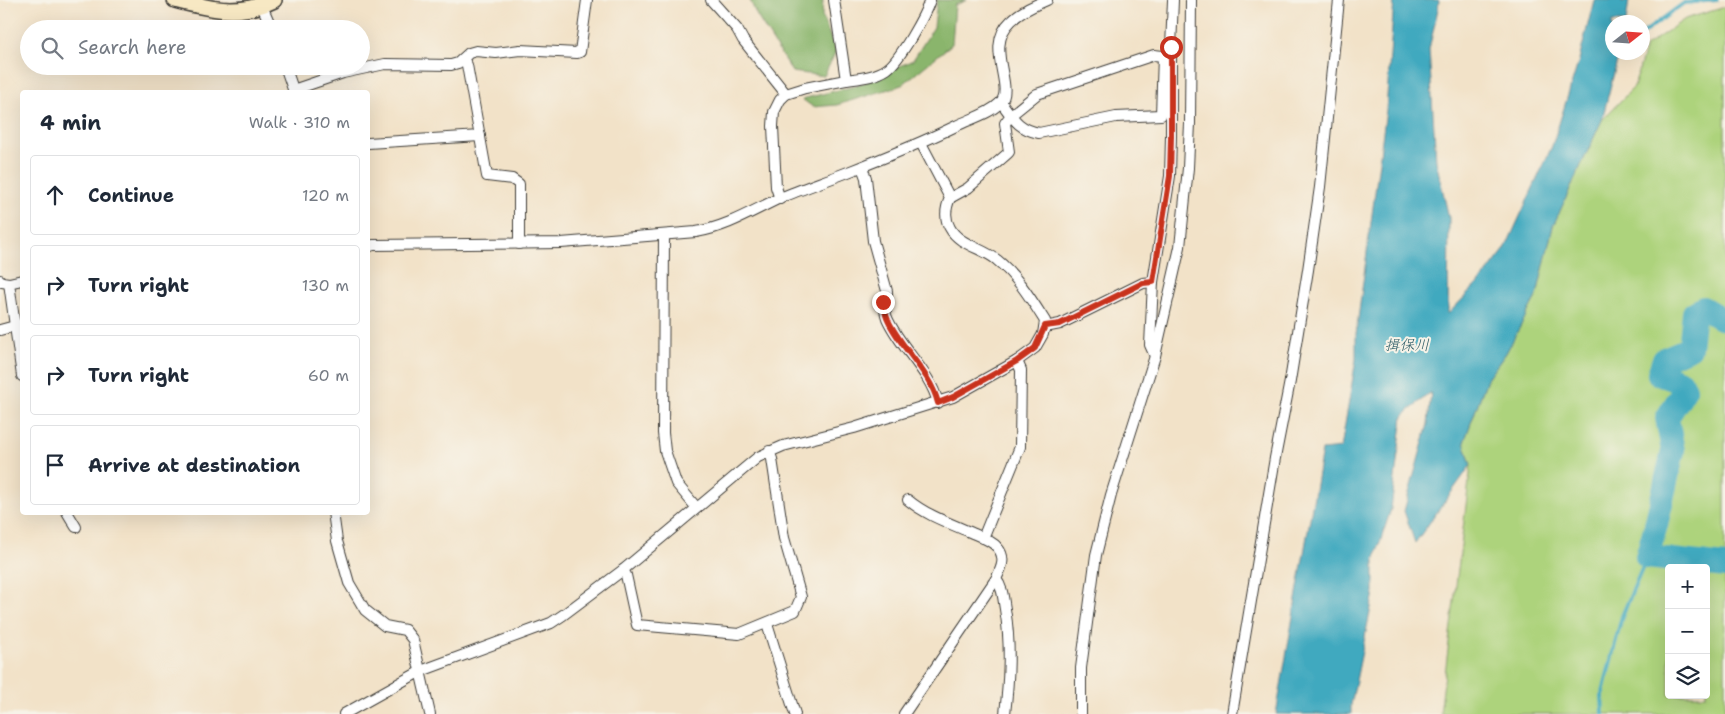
<!DOCTYPE html>
<html lang="en">
<head>
<meta charset="utf-8">
<style>
	:root { --surface:#fff; --page:#f6f6f7; --text:#1f2937; --muted:#747a83; --line:#e0e1e3 }
	body { margin:0; font-family:"Shantell Sans","Klee One",sans-serif; background:var(--page); color:var(--text) }
	.controls { position:absolute; right:15px; bottom:15px; display:grid; overflow:hidden; border-radius:5px; box-shadow:0 5px 20px #0002 }
	.controls button { width:45px; height:45px; display:grid; place-items:center; padding:0; border:0; border-bottom:1px solid var(--line); background:var(--surface); color:var(--text); font:25px sans-serif }
	.compass { position:absolute; left:1605px; top:15px; width:45px; height:45px; border-radius:50%; background:var(--surface); box-shadow:0 5px 20px #0002; rotate:73deg }
	.stop { position:absolute; width:15px; height:15px; margin:-11px; border:4px solid #c8321e; border-radius:50%; background:#fff }
	.stop.end { background:#c8321e; border-color:#fff; box-shadow:0 1px 5px #0008 }
	.list { margin:0; padding:0; list-style:none }
	h2 { display:flex; justify-content:space-between; align-items:center; height:65px; margin:0; padding:0 20px; font-size:21px }
	h2 small { font-size:16px; font-weight:400; color:var(--muted) }
	.list li { display:grid; grid-template-columns:32px 1fr auto; gap:15px; align-items:center; box-sizing:border-box; height:80px; margin:0 10px 10px; padding:0 10px; border:1px solid var(--line); border-radius:5px }
	.list b { display:block; font-size:19px; white-space:nowrap }
	.list em { font-size:16px; font-style:normal; color:var(--muted) }
	.icon { flex:none; width:28px; height:28px; fill:none; stroke:currentColor; stroke-width:2; stroke-linecap:round; stroke-linejoin:round }
	.map { position:relative; flex:none; width:1725px; height:714px; overflow:hidden }
	.search { position:absolute; background:var(--surface); box-shadow:0 5px 20px #0002; left:20px; top:20px; width:350px; height:55px; display:flex; align-items:center; gap:12px; box-sizing:border-box; padding:0 18px; border-radius:28px; color:var(--muted); font-size:19px }
	.panel { position:absolute; background:var(--surface); box-shadow:0 5px 20px #0002; left:20px; top:90px; width:350px; height:425px; border-radius:5px }
	.map>svg:first-child { display:block }
	.green { fill:#add37c; stroke:#64784c; fill-rule:evenodd }
	.forest { fill:#8ab56c; stroke:#536844 }
	.water { fill:#3fa9bf; stroke:#2e626e }
	.lines { fill:none; stroke-linecap:round; stroke-linejoin:round }
	.stream { stroke:#3fa9bf; stroke-width:4 }
	.river { stroke:#3fa9bf; stroke-width:24 }
	.street-casing { stroke:#3c3a36; stroke-width:12 }
	.secondary-casing { stroke:#3c3a36; stroke-width:18 }
	.street { stroke:#fff; stroke-width:10 }
	.secondary { stroke:#f7e8c3; stroke-width:15 }
	.route { stroke:#c8321e; stroke-width:6 }
	.labels { text-anchor:middle; dominant-baseline:central; stroke-width:4; stroke-linejoin:round; paint-order:stroke }
	.water-label { font-size:15px; font-style:italic; fill:#2c5b65; stroke:#f7f3e8 }
</style>
</head>
<body>
<div class="map">
<svg width="1725" height="714" viewBox="0 0 1725 714">
	<rect width="100%" height="100%" fill="#f7f3e8"/>
	<filter id="ink" filterUnits="userSpaceOnUse"><feTurbulence type="fractalNoise" baseFrequency=".02" numOctaves="2"/><feDisplacementMap in="SourceGraphic" scale="10" xChannelSelector="R" yChannelSelector="G"/><feConvolveMatrix kernelMatrix="1 2 1 2 8 2 1 2 1" color-interpolation-filters="sRGB"/></filter>
	<filter id="wash" filterUnits="userSpaceOnUse"><feTurbulence type="fractalNoise" baseFrequency=".0096" numOctaves="4" result="noise"/><feDisplacementMap in="SourceGraphic" scale="20" xChannelSelector="R" yChannelSelector="G"/><feGaussianBlur stdDeviation="1.12" result="paint"/><feColorMatrix in="noise" values="0 0 0 0 0 0 0 0 0 0 0 0 0 0 0 0 0 1.4 0 .05"/><feComposite in="paint" operator="in"/></filter>
	<g filter="url(#wash)">
		<rect width="100%" height="100%" fill="#f2e2c8"/>
		<path class="green" d="M1725,7V714H1440L1471,465L1464,442L1487,379L1506,353L1537,295L1553,226L1602,120L1634,87L1646,46L1685,19ZM1669,568H1706V695H1669Z"/>
		<g class="forest">
			<path d="M750,0H823L822,16L836,51L824,76L792,72L757,16Z"/>
			<path d="M937,0H967L955,5L952,44L902,85L837,105L813,107L802,99L859,85L913,60L934,27Z"/>
		</g>
		<path class="water" d="M1394,0H1439L1438,9L1429,50L1436,161L1449,218L1448,314L1482,279L1505,249L1552,146L1579,60L1594,0H1622V3L1629,0L1626,22H1612V52L1619,53L1602,120L1553,226L1537,295L1506,353L1487,379L1464,442L1471,465L1415,543L1404,511L1428,424L1431,392L1403,416L1391,509L1374,561V593L1351,705V714H1276L1322,450L1341,448L1356,359V334L1386,110Z"/>
		<g class="lines">
			<g class="stream">
				<path d="M1642,34L1684,3L1717,0"/>
				<path d="M1603,714L1602,696L1622,616L1647,557"/>
			</g>
			<path class="river" d="M1725,319L1720,318L1703,308L1694,313L1690,348L1664,359L1659,374L1681,382L1685,389L1667,418L1673,451L1656,525L1647,557L1725,566"/>
		</g>
	</g>
	<g filter="url(#ink)">
		<g class="lines">
			<defs>
				<g id="street">
					<path d="M711,0L737,29L743,40L786,94"/>
					<path d="M262,6L272,29"/>
					<path d="M463,59L467,65L487,176L512,179L519,184V244"/>
					<path d="M285,66L294,92"/>
					<path d="M846,80C860,78 875,77 887,69C900,60 925,15 930,0"/>
					<path d="M293,90L343,73L385,64L451,65L458,63L469,53L476,51L496,53L520,50L577,53L580,52L587,0"/>
					<path d="M368,143L480,136"/>
					<path d="M862,167L866,178L873,241L887,291V296L883,302C885,307 885,313 887,318C900,348 930,371 938,403"/>
					<path d="M950,198L968,188L1007,154L1009,152L1005,123L1011,115L1037,94L1154,55L1163,56L1161,115L1116,117L1039,133C1018,129 1013,118 1001,102"/>
					<path d="M780,199L776,187L773,126L774,112L780,100L786,94L805,88L846,80L834,0"/>
					<path d="M664,235L663,433L665,451L676,483L696,507"/>
					<path d="M368,247L373,245L561,243L696,232C727,227 752,211 780,198C802,189 825,181 848,172C884,158 921,143 956,126C970,119 989,114 1000,103C1016,87 983,47 1011,21C1021,11 1035,5 1047,0"/>
					<path d="M0,280L2,282L9,283L22,280"/>
					<path d="M9,283L22,376"/>
					<path d="M1045,327L1060,324L1143,283L1153,282"/>
					<path d="M0,330L22,324"/>
					<path d="M1155,356L1150,345L1153,282L1170,176L1171,136V47L1173,0"/>
					<path d="M67,512L76,527"/>
					<path d="M333,512L337,541L349,583L365,610L385,626L405,630L413,640L430,714"/>
					<path d="M983,538L1020,447L1021,370L1017,361"/>
					<path d="M623,570L626,575L637,625L739,634L795,611L801,597L784,538L772,459L769,451"/>
					<path d="M996,579C1003,588 1003,598 1005,609C1011,644 1009,678 1005,714"/>
					<path d="M767,624L795,714"/>
					<path d="M344,714L421,671L551,623L563,615L623,570L758,457L783,446L854,428L953,397L1017,361L1035,348L1043,334L1045,321C1031,299 1017,276 997,260C983,248 959,245 950,228C944,218 946,207 950,198L921,143"/>
					<path d="M904,714L996,579C1001,569 1007,558 997,547C991,540 979,536 970,532C949,523 926,515 908,500"/>
					<path d="M1081,714V668L1096,555L1111,495L1155,356L1180,247L1188,168L1190,123L1191,0"/>
					<path d="M1232,714L1275,458L1290,381L1308,270L1320,187L1339,0"/>
				</g>
				<path id="secondary" d="M175,0C211,9 238,17 274,0"/>
			</defs>
			<use href="#street" class="street-casing"/>
			<use href="#secondary" class="secondary-casing"/>
			<use href="#street" class="street"/>
			<use href="#secondary" class="secondary"/>
		</g>
	</g>
	<g class="lines" filter="url(#ink)">
		<path class="route" d="M883,302C885,307 885,313 887,318C900,348 930,371 938,403L953,397L1017,361L1035,348L1045,326L1060,324L1143,283L1153,282L1170,176L1171,136V47"/>
	</g>
	<g class="labels">
		<g class="water-label">
			<text x="1407" y="345">揖保川</text>
		</g>
	</g>
</svg>
<div class="controls">
<button>+</button>
<button>−</button>
<button><svg class="icon" aria-label="layers" viewBox="0 0 24 24"><path d="M12 4l9 5-9 5-9-5zM3 14l9 5 9-5"/></svg></button>
</div>
<svg class="compass" viewBox="-18 -18 36 36"><path d="M0-13l5 13h-10z" fill="#e53935"/><path d="M0 13l5-13h-10z" fill="#747a83"/></svg>
<div class="stop" style="left:1171px;top:47px"></div>
<div class="stop end" style="left:883px;top:302px"></div>
<div class="search"><svg class="icon" aria-label="search" viewBox="0 0 24 24"><circle cx="10" cy="10" r="6"/><path d="M15 15l6 6"/></svg>Search here</div>
<section class="panel">
<h2>4 min<small>Walk · 310 m</small></h2>
<ul class="list">
<li><svg class="icon" aria-label="ahead" viewBox="0 0 24 24"><path d="M12 20V5M6 11l6-6 6 6"/></svg><div><b>Continue</b></div><em>120 m</em></li>
<li><svg class="icon" aria-label="right" viewBox="0 0 24 24"><path d="M7 20v-9h11M14 6l5 5-5 5"/></svg><div><b>Turn right</b></div><em>130 m</em></li>
<li><svg class="icon" aria-label="right" viewBox="0 0 24 24"><path d="M7 20v-9h11M14 6l5 5-5 5"/></svg><div><b>Turn right</b></div><em>60 m</em></li>
<li><svg class="icon" aria-label="arrive" viewBox="0 0 24 24"><path d="M6 21V4h12l-3 4 3 4H6"/></svg><div><b>Arrive at destination</b></div></li>
</ul>
</section>
</div>
</body>
</html>
